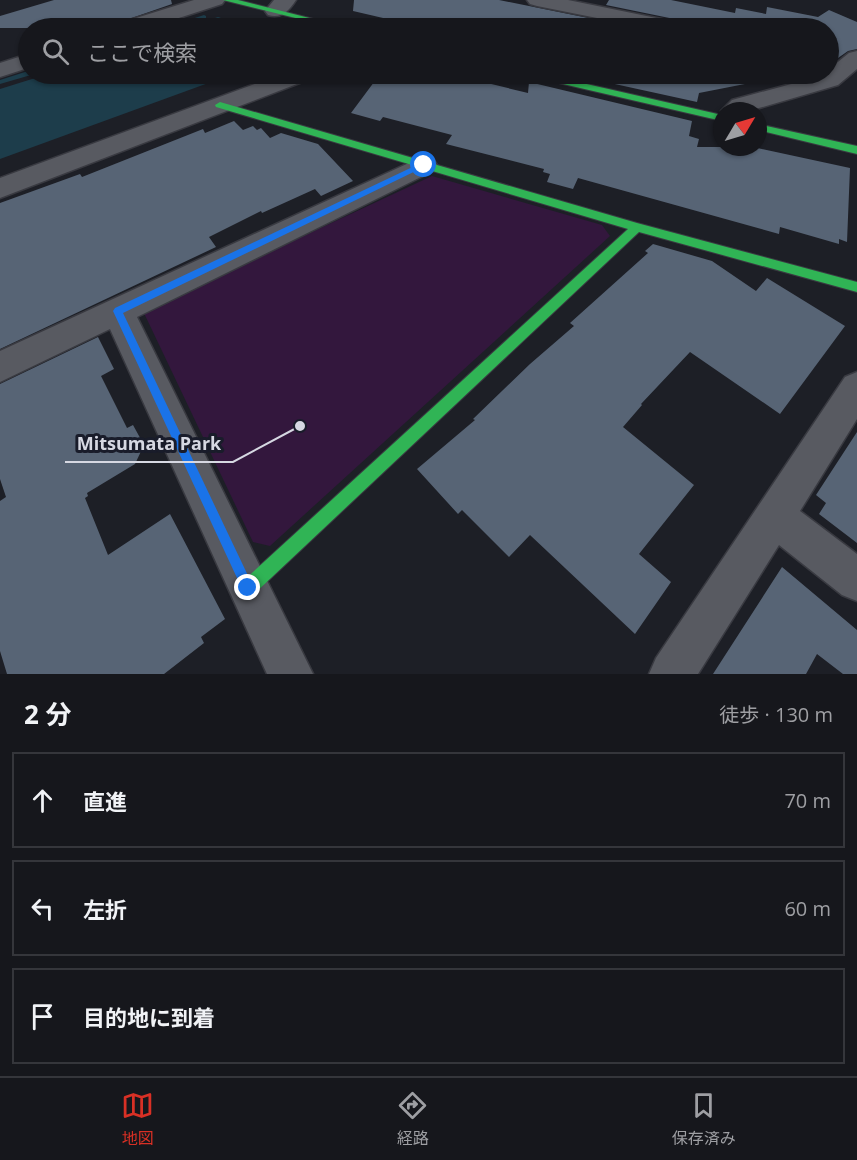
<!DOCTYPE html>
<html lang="ja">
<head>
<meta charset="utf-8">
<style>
	:root { --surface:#16171c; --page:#1f2025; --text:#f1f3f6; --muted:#9e9fa3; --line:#35363b; --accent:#d93025 }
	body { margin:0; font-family:"Open Sans","Noto Sans JP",sans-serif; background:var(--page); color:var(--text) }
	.compass { position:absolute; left:713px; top:102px; width:54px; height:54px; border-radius:50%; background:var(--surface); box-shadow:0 2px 4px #0004; rotate:52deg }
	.stop { position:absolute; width:18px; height:18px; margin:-14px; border:4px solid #1a73e8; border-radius:50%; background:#fff }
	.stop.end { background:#1a73e8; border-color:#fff; box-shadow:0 2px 6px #0008 }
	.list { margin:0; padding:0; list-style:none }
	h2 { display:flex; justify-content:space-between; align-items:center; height:78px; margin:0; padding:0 24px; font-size:26px }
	h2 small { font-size:20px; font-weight:400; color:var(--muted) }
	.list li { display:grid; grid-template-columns:39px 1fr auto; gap:18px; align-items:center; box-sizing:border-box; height:96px; margin:0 12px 12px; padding:0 12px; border:2px solid var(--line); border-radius:0px }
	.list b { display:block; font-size:22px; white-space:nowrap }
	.list em { font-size:20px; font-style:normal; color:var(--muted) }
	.icon { flex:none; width:33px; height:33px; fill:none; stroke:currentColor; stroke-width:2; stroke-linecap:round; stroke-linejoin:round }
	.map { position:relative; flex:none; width:857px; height:674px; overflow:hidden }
	.search { position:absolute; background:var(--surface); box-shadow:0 2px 4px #0004; left:18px; right:18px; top:18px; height:66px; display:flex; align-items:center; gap:15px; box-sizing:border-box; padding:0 21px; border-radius:33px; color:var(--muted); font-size:22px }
	.sheet { height:402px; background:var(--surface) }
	nav { display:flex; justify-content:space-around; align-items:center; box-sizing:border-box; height:84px; border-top:2px solid var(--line); background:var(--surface); font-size:16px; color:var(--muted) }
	nav a { display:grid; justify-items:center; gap:3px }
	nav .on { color:var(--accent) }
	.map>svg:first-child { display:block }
	.green { fill:#33173d }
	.water { fill:#1d3d4b }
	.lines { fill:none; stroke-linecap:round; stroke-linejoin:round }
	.stream { fill:#1d3d4b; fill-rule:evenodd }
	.building { fill:#576475 }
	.street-casing { stroke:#393a41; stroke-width:3 }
	.fast-casing { stroke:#393a41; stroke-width:2 }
	.street { fill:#585a61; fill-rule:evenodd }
	.fast { fill:#30b455; fill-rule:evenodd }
	.route { fill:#1a73e8 }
	.leader { fill:none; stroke:#d6d8e2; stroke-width:2 }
	.callout-dot { fill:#d6d8e2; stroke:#191c2a; stroke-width:2 }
	.callout-label { font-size:18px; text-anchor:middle; font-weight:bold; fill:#d6d8e2; stroke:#191c2a; stroke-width:6; stroke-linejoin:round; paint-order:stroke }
</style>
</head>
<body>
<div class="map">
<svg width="857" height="674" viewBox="0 0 857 674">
	<rect width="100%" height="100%" fill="#1d1f26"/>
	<path class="green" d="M432,176L602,225L610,236L270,546L253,542L143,311Z"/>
	<g class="water">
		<path d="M218,17L252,28H184Z"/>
		<path d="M48,74H233L0,159V89Z"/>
	</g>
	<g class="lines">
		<g class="stream">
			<path d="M204,15L206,16V18L173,28H164Z"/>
			<path d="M28,71L31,75L0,84V80Z"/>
		</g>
	</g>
	<g class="building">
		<path d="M54,0H171L172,4L103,28H0V16Z"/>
		<path d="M354,0H499L638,28H426L353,11Z"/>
		<path d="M609,0H671L735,13L736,8L766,14L767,7L818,17L829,10L857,22V49L848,51L828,65V28H689L684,21L606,5Z"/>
		<path d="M380,74H450L528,93L529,82L692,121L689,136L699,139L697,147H753L850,168L847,242L839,239V244L780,227L779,234L578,178L573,189L547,182L550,174L543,172L544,169L446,144L452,135L383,117L380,121L351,113Z"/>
		<path d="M569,74H796L699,93L697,102Z"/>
		<path d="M234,121L243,130L253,126L257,130L261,128L270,138L281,133L318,144L353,181L321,196L315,189L262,213L261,211L209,237L216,247L0,349V203L80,174L82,177L203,129L205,133Z"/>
		<path d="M653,244L712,261L756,291L767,278L845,326L780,414L690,352L641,404L642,405L623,427L694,485L639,554L671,582L635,634L530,535L509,557L462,510L458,514L417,469L475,420L473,419L530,364L574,326L570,323L648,253L645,251Z"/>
		<path d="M98,337L114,369L101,376L127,428L133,425L144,445L135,464L87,493L88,496L85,498L108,555L170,514L225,619L201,637L204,643L164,674H7L0,651V501L6,497L0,479V384Z"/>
		<path d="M857,432V543L819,514L826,503L816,495Z"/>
		<path d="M782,567L857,630V674H843L817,654L806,674H713Z"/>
	</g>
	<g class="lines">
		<defs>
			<g id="street">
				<path d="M194,0H225L222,4L148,28H117L120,23Z"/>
				<path d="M274,0H296C289,11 281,19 268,15L265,11Z"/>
				<path d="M527,0H568L676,22L684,23L687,28H647L537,6L530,4Z"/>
				<path d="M857,51V69L838,85L749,111H722V113L721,111L732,100L828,74V70L849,53Z"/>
				<path d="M28,54V68L0,77V63Z"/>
				<path d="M282,74H314L310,79L0,198V178Z"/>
				<path d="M424,156L433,159L437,165L433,171L137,317L313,674H267L110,329L0,382V351Z"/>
				<path d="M857,372V419L800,511L857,554V601L842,595L779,545L698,674H649L656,658L845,377Z"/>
			</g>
			<g id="fast">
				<path d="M223,0H238L349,28H336Z"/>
				<path d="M529,74H543L722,115V121L533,77Z"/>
				<path d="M220,102L637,223L857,282V292L639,232L254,594L248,597L242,594L239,588L242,582L628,229L216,107L215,105Z"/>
				<path d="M758,124L857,146V154L758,130Z"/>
			</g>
		</defs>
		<use href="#street" class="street-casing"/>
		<use href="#fast" class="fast-casing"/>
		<use href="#street" class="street"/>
		<use href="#fast" class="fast"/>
	</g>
	<path class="route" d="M421,163L428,165L123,313L252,584L254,588L252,593L248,595L244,593L113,311L115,308Z"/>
	<path class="leader" d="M300 426L233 462H65"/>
	<circle class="callout-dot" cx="300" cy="426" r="6"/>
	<g class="callout-label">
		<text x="149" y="450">Mitsumata Park</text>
	</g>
</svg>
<svg class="compass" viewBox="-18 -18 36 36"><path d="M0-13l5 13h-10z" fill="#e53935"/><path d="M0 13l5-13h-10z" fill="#9e9fa3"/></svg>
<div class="stop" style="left:424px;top:165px"></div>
<div class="stop end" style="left:248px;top:588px"></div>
<div class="search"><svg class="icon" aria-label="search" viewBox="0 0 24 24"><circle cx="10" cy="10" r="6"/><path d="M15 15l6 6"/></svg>ここで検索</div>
</div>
<section class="sheet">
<h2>2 分<small>徒歩 · 130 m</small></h2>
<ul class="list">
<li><svg class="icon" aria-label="ahead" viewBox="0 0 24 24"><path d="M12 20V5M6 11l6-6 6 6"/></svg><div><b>直進</b></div><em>70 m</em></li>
<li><svg class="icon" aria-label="left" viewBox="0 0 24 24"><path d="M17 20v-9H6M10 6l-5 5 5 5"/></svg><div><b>左折</b></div><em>60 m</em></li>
<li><svg class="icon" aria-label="arrive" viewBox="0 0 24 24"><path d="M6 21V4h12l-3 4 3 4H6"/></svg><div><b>目的地に到着</b></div></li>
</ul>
</section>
<nav>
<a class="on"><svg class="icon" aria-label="map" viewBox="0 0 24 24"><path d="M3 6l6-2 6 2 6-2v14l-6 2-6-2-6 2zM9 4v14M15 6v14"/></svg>地図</a>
<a><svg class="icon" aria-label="directions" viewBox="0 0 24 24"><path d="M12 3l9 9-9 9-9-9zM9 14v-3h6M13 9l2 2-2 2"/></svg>経路</a>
<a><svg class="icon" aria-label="saved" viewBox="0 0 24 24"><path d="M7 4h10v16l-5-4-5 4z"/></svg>保存済み</a>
</nav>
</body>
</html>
